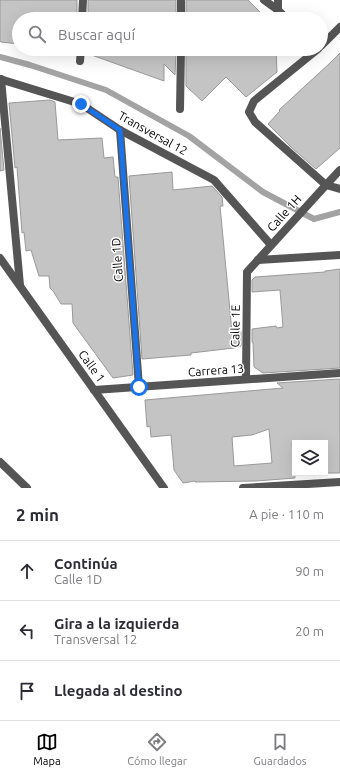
<!DOCTYPE html>
<html lang="es">
<head>
<meta charset="utf-8">
<style>
	:root { --surface:#fff; --page:#f2f2f3; --text:#2b2b33; --muted:#7c7c81; --line:#e1e1e2; --accent:#000 }
	body { margin:0; font-family:Ubuntu,sans-serif; background:var(--page); color:var(--text) }
	.controls { position:absolute; right:12px; bottom:12px; display:grid; overflow:hidden; border-radius:0px; box-shadow:0 4px 16px #0002 }
	.controls button { width:36px; height:36px; display:grid; place-items:center; padding:0; border:0; border-bottom:1px solid var(--line); background:var(--surface); color:var(--text); font:20px sans-serif }
	.stop { position:absolute; width:12px; height:12px; margin:-9px; border:3px solid #1a73e8; border-radius:50%; background:#fff }
	.stop.end { background:#1a73e8; border-color:#fff; box-shadow:0 1px 4px #0008 }
	.list { margin:0; padding:0; list-style:none }
	h2 { display:flex; justify-content:space-between; align-items:center; height:52px; margin:0; padding:0 16px; font-size:17px }
	h2 small { font-size:13px; font-weight:400; color:var(--muted) }
	.list li { display:grid; grid-template-columns:26px 1fr auto; gap:12px; align-items:center; box-sizing:border-box; height:60px; padding:0 16px; border-top:1px solid var(--line) }
	.list b { display:block; font-size:15px; white-space:nowrap }
	.list p { margin:0; font-size:13px; white-space:nowrap; color:var(--muted) }
	.list em { font-size:13px; font-style:normal; color:var(--muted) }
	.icon { flex:none; width:22px; height:22px; fill:none; stroke:currentColor; stroke-width:2; stroke-linecap:round; stroke-linejoin:round }
	.map { position:relative; flex:none; width:340px; height:488px; overflow:hidden }
	.search { position:absolute; background:var(--surface); box-shadow:0 4px 16px #0002; left:12px; right:12px; top:12px; height:44px; display:flex; align-items:center; gap:10px; box-sizing:border-box; padding:0 14px; border-radius:22px; color:var(--muted); font-size:15px }
	.sheet { height:232px; background:var(--surface) }
	nav { display:flex; justify-content:space-around; align-items:center; box-sizing:border-box; height:56px; border-top:1px solid var(--line); background:var(--surface); font-size:11px; color:var(--muted) }
	nav a { display:grid; justify-items:center; gap:2px }
	nav .on { color:var(--accent) }
	.map>svg:first-child { display:block }
	.lines { fill:none; stroke-linecap:round; stroke-linejoin:round }
	.stream { stroke:#a3a3a3; stroke-width:6 }
	.building { fill:#c4c4c4; stroke:#999; fill-rule:evenodd }
	.street { stroke:#555; stroke-width:8 }
	.route { stroke:#1a73e8; stroke-width:5 }
	.labels { text-anchor:middle; dominant-baseline:central; stroke-width:3; stroke-linejoin:round; paint-order:stroke }
	.street-label { font-size:12px; fill:#000; stroke:#fff }
</style>
</head>
<body>
<div class="map">
<svg width="340" height="488" viewBox="0 0 340 488">
	<rect width="100%" height="100%" fill="#fff"/>
	<g class="lines">
		<path class="stream" d="M0,57L30,65L106,90L189,136L263,192L314,219L340,212"/>
	</g>
	<g class="building">
		<path d="M0,0H77V19H19V44L1,42L0,41Z"/>
		<rect x="88" y="0" width="88" height="19"/>
		<path d="M186,0H248L267,19H186Z"/>
		<path d="M86,49H176L175,75L164,64V81L86,53Z"/>
		<path d="M186,49H276L277,72L246,97L226,77L202,101L186,86Z"/>
		<path d="M340,53V148L316,169L292,148L268,124L280,111L279,110L330,63Z"/>
		<path d="M50,100L55,102L58,140L102,138L104,158L113,157L115,177H118L133,375L113,378L73,323L72,304H61L53,291L50,288L49,276H39L31,250L26,251L24,232L22,233L17,167L15,168L9,103Z"/>
		<path d="M0,128L4,170L0,171Z"/>
		<path d="M172,172L173,190L212,186L222,197L223,206H220L232,332L241,331V346L234,348L191,353V355L142,359L129,176Z"/>
		<path d="M340,269V368L263,373L254,367L253,342H252V329L276,326L277,328L283,327L280,290L252,292V280L255,277L325,272V271Z"/>
		<path d="M340,379V473H325V443H292L295,478L256,481L195,482V481L183,483L174,470L171,435L151,437L150,426L147,427L145,400L283,388L277,383ZM269,429L272,463L234,466L232,437L252,435Z"/>
	</g>
	<g class="lines">
		<g class="street">
			<path d="M264,0L278,10L287,19"/>
			<path d="M278,10V0"/>
			<path d="M82,19L83,0"/>
			<path d="M181,19V0"/>
			<path d="M321,46L340,27"/>
			<path d="M318,49L254,101L249,112L255,122L326,185L340,189"/>
			<path d="M80,61L81,49"/>
			<path d="M0,79L81,104L120,130L214,180L271,245"/>
			<path d="M1,79L20,285"/>
			<path d="M180,109L181,49"/>
			<path d="M120,130L139,387"/>
			<path d="M0,258L164,488"/>
			<path d="M258,260L340,255"/>
			<path d="M246,379L247,272L326,185L340,170"/>
			<path d="M94,390L340,373"/>
			<path d="M0,462L27,488"/>
			<path d="M243,488L340,482"/>
		</g>
	</g>
	<g class="lines">
		<path class="route" d="M81,104L120,130L139,387"/>
	</g>
	<g class="labels">
		<g class="street-label">
			<text transform="translate(153 133) rotate(29)">Transversal 12</text>
			<text transform="translate(284 213) rotate(-48)">Calle 1H</text>
			<text transform="translate(117 260) rotate(-94)">Calle 1D</text>
			<text transform="translate(235 326) rotate(-89)">Calle 1E</text>
			<text transform="translate(92 366) rotate(54)">Calle 1</text>
			<text transform="translate(216 370) rotate(-4)">Carrera 13</text>
		</g>
	</g>
</svg>
<div class="controls">
<button><svg class="icon" aria-label="layers" viewBox="0 0 24 24"><path d="M12 4l9 5-9 5-9-5zM3 14l9 5 9-5"/></svg></button>
</div>
<div class="stop" style="left:139px;top:387px"></div>
<div class="stop end" style="left:81px;top:104px"></div>
<div class="search"><svg class="icon" aria-label="search" viewBox="0 0 24 24"><circle cx="10" cy="10" r="6"/><path d="M15 15l6 6"/></svg>Buscar aquí</div>
</div>
<section class="sheet">
<h2>2 min<small>A pie · 110 m</small></h2>
<ul class="list">
<li><svg class="icon" aria-label="ahead" viewBox="0 0 24 24"><path d="M12 20V5M6 11l6-6 6 6"/></svg><div><b>Continúa</b><p>Calle 1D</p></div><em>90 m</em></li>
<li><svg class="icon" aria-label="left" viewBox="0 0 24 24"><path d="M17 20v-9H6M10 6l-5 5 5 5"/></svg><div><b>Gira a la izquierda</b><p>Transversal 12</p></div><em>20 m</em></li>
<li><svg class="icon" aria-label="arrive" viewBox="0 0 24 24"><path d="M6 21V4h12l-3 4 3 4H6"/></svg><div><b>Llegada al destino</b></div></li>
</ul>
</section>
<nav>
<a class="on"><svg class="icon" aria-label="map" viewBox="0 0 24 24"><path d="M3 6l6-2 6 2 6-2v14l-6 2-6-2-6 2zM9 4v14M15 6v14"/></svg>Mapa</a>
<a><svg class="icon" aria-label="directions" viewBox="0 0 24 24"><path d="M12 3l9 9-9 9-9-9zM9 14v-3h6M13 9l2 2-2 2"/></svg>Cómo llegar</a>
<a><svg class="icon" aria-label="saved" viewBox="0 0 24 24"><path d="M7 4h10v16l-5-4-5 4z"/></svg>Guardados</a>
</nav>
</body>
</html>
